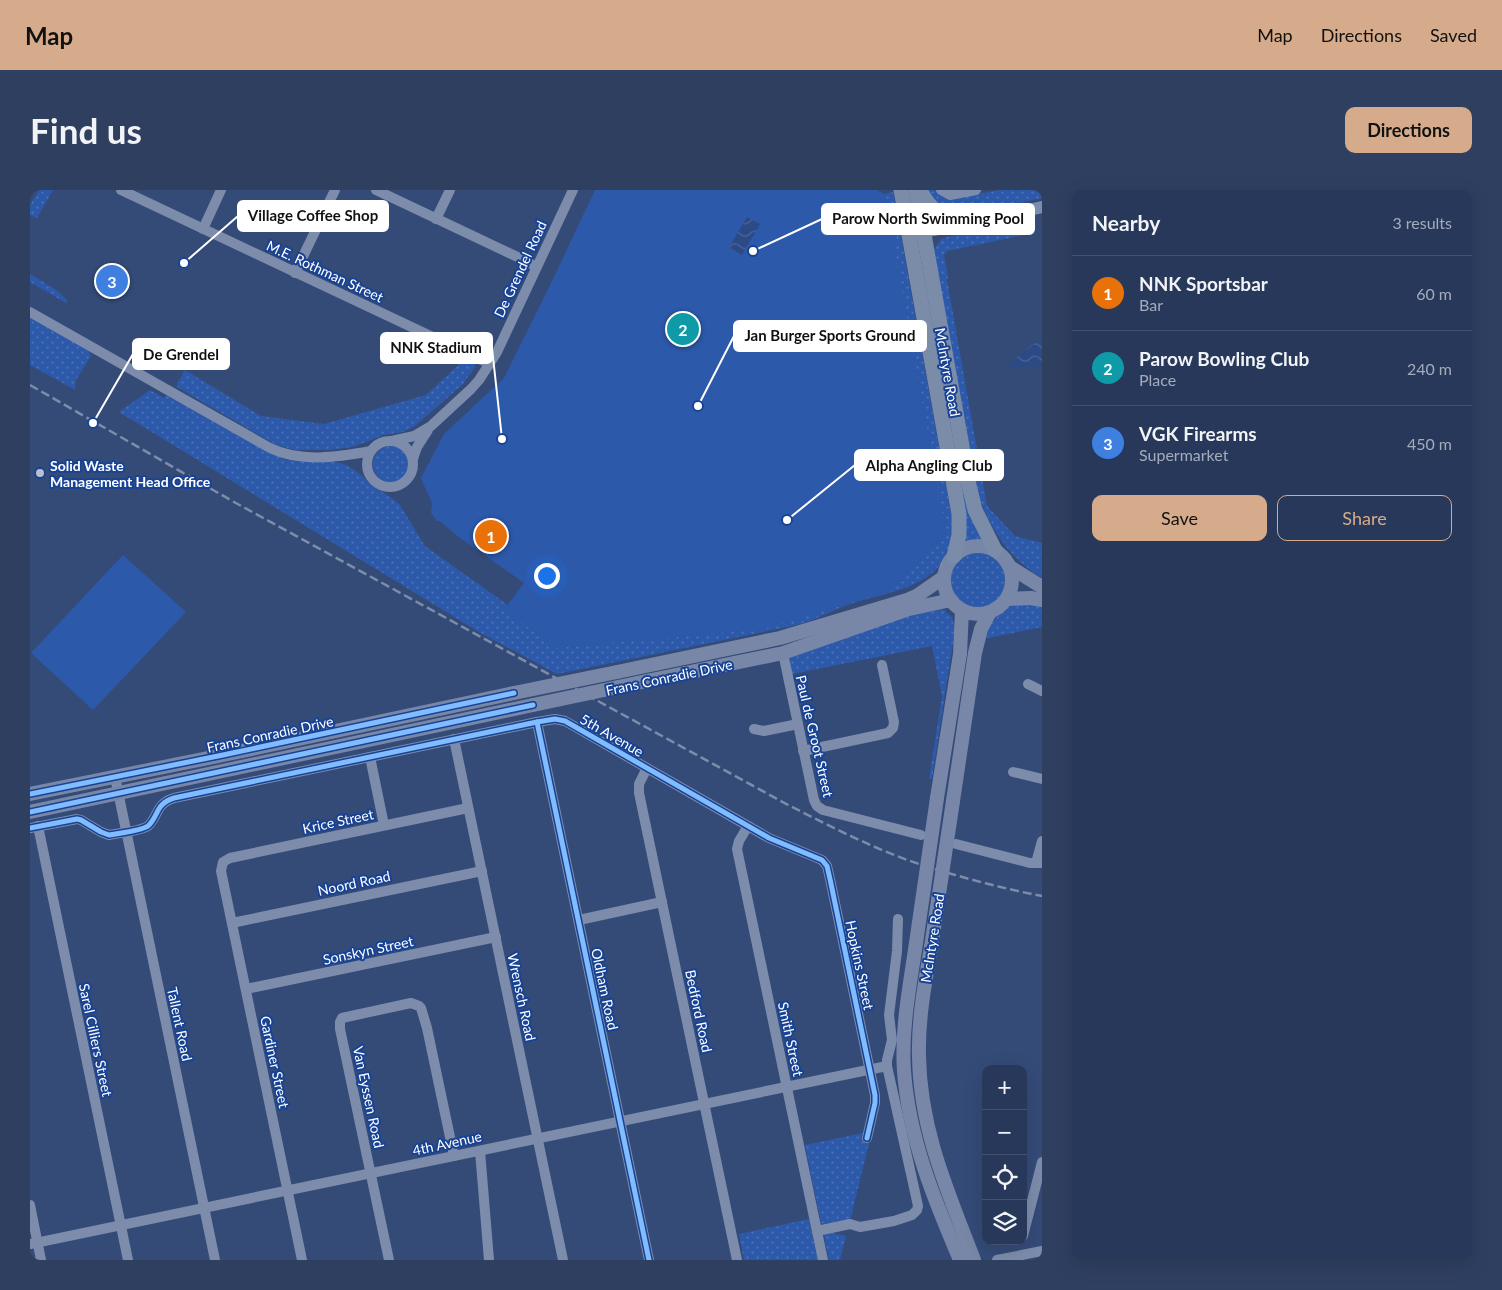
<!DOCTYPE html>
<html lang="en">
<head>
<meta charset="utf-8">
<style>
	:root { --surface:#27385a; --page:#2f3f60; --text:#f1f3f6; --muted:#a4acbb; --line:#435270; --accent:#d6ab8b }
	body { margin:0; font-family:Lato,sans-serif; background:var(--page); color:var(--text) }
	.controls { position:absolute; right:15px; bottom:15px; display:grid; overflow:hidden; border-radius:10px; box-shadow:0 5px 20px #0002 }
	.controls button { width:45px; height:45px; display:grid; place-items:center; padding:0; border:0; border-bottom:1px solid var(--line); background:var(--surface); color:var(--text); font:25px sans-serif }
	.you { position:absolute; left:516px; top:385px; width:18px; height:18px; margin:-12px; border:4px solid #fff; border-radius:50%; background:#1a73e8; box-shadow:0 0 0 8px #1a73e833 }
	.badge { display:grid; place-items:center; width:32px; height:32px; border-radius:50%; background:var(--accent); color:#fff; font-size:16px; font-weight:700 }
	.pin { position:absolute; translate:-50% -50%; border:2px solid #fff; box-shadow:0 1px 5px #0006 }
	.list { margin:0; padding:0; list-style:none }
	h2 { display:flex; justify-content:space-between; align-items:center; height:65px; margin:0; padding:0 20px; font-size:21px }
	h2 small { font-size:16px; font-weight:400; color:var(--muted) }
	.list li { display:grid; grid-template-columns:32px 1fr auto; gap:15px; align-items:center; box-sizing:border-box; height:75px; padding:0 20px; border-top:1px solid var(--line) }
	.list b { display:block; font-size:19px; white-space:nowrap }
	.list p { margin:0; font-size:16px; white-space:nowrap; color:var(--muted) }
	.list em { font-size:16px; font-style:normal; color:var(--muted) }
	.actions { display:flex; gap:10px; padding:15px 20px }
	.actions a { flex:1; padding:11px 0; border:1px solid var(--accent); border-radius:10px; text-align:center; font-size:18px; color:var(--accent) }
	.actions .main { background:var(--accent); color:#111 }
	.icon { flex:none; width:28px; height:28px; fill:none; stroke:currentColor; stroke-width:2; stroke-linecap:round; stroke-linejoin:round }
	.map { position:relative; flex:none; width:1012px; height:1070px; overflow:hidden; border-radius:10px }
	header { display:flex; align-items:center; gap:30px; box-sizing:border-box; height:70px; padding:0 25px; background:var(--accent); color:#111 }
	header strong { font-size:24px }
	nav { display:flex; gap:28px; margin-inline-start:auto; font-size:18px }
	.intro { display:flex; align-items:center; justify-content:space-between; box-sizing:border-box; height:120px; padding:0 30px }
	h1 { margin:0; font-size:35px }
	.button { padding:12px 22px; border-radius:10px; background:var(--accent); color:#111; font-size:18px; font-weight:700 }
	main { display:flex; gap:30px; padding:0 30px }
	aside { flex:1; background:var(--surface); border-radius:10px; box-shadow:0 5px 20px #0002 }
	.map>svg:first-child { display:block }
	.grass { fill:url(#grass-dots) }
	.garden { fill:#2d59aa }
	.water { fill:url(#water-waves) }
	.lines { fill:none; stroke-linecap:round; stroke-linejoin:round }
	.minor { stroke:#7d8cab; stroke-width:10 }
	.tertiary { stroke:#7d8cab; stroke-width:12 }
	.secondary { stroke:#7887a7; stroke-width:14 }
	.primary { stroke:#7b8ca9; stroke-width:15 }
	.rail { stroke:#7d8caa; stroke-width:2.5; stroke-dasharray:9 4; stroke-linecap:butt }
	.secondary-bridge { stroke:#7887a7; stroke-width:14 }
	.cycleway-casing { stroke:#184394; stroke-width:8 }
	.cycleway { stroke:#80bcff; stroke-width:5 }
	.poi-dot { fill:#b8c0d0; stroke:#184394; stroke-width:2 }
	.labels { text-anchor:middle; dominant-baseline:central; stroke-width:4; stroke-linejoin:round; paint-order:stroke }
	.street-label { font-size:14px; fill:#fff; stroke:#184394 }
	.poi-label { font-size:14px; font-weight:bold; fill:#fff; stroke:#184394; text-anchor:start }
	.leader { fill:none; stroke:#fff; stroke-width:2 }
	.callout-dot { fill:#fff; stroke:#184394; stroke-width:2 }
	.callout { fill:#fff; stroke:#fff; stroke-width:2 }
	.callout-label { font-size:15px; text-anchor:middle; font-weight:bold; fill:#111 }
</style>
</head>
<body>
<header>
<strong>Map</strong>
<nav><a>Map</a><a>Directions</a><a>Saved</a></nav>
</header>
<div class="intro"><h1>Find us</h1><a class="button">Directions</a></div>
<main>
<div class="map">
<svg width="1012" height="1070" viewBox="0 0 1012 1070">
	<defs>
		<pattern id="grass-dots" width="8" height="8" patternUnits="userSpaceOnUse" patternTransform="scale(1.25)"><rect width="8" height="8" fill="#2d59aa"/><path d="M2 2h.1M6 6h.1" fill="none" stroke="#4c72b7" stroke-width="1.8" stroke-linecap="round"/></pattern>
		<pattern id="water-waves" width="16" height="10" patternUnits="userSpaceOnUse" patternTransform="scale(1.25)"><rect width="16" height="10" fill="#2c4a85"/><path d="M0 5q4-4 8 0t8 0" fill="none" stroke="#4c6597"/></pattern>
	</defs>
	<rect width="100%" height="100%" fill="#344b78"/>
	<g class="grass">
		<path d="M9,0H23L7,28L0,25V15Z"/>
		<path d="M896,0H905L914,7L922,9L969,0H1012V8L928,26L917,24Z"/>
		<path d="M863,2L921,323C929,395 872,398 820,414C805,419 791,427 777,432C767,435 757,437 747,439L527,484L449,442L89,222L120,200L134,208L136,205L251,268C268,274 287,270 305,272C322,274 332,287 345,297C353,303 362,307 370,315L395,356L516,442L691,440L789,422L859,401L855,4Z"/>
		<path d="M995,30L1001,32L1003,43L917,61L914,65L918,87L917,90L957,316L985,346L1012,353V388C981,370 962,341 949,308L904,60L911,49L917,47Z"/>
		<path d="M891,61L955,351H942L933,354Z"/>
		<path d="M0,84L28,101L38,111L36,113L0,92Z"/>
		<path d="M0,126L58,160L61,166L46,190L45,200L0,175Z"/>
		<path d="M435,169L445,174V177L433,194L385,236L373,242L353,245L339,251L322,257L299,260H265L246,255L147,197V194L155,180L231,226L294,234L396,205Z"/>
		<circle cx="361" cy="274" r="18"/>
		<circle cx="948" cy="390" r="27"/>
		<path d="M983,415H1012V437L958,448L955,446C961,432 969,422 983,415Z"/>
		<path d="M902,419L916,420V422L922,427L925,439L902,589H899L912,506L902,456L762,484L759,472L761,466L884,422Z"/>
		<path d="M833,943L834,944L832,951L839,953L820,1031L814,1030L794,1034L791,1033L775,955Z"/>
		<path d="M779,1029L788,1070H714L709,1044Z"/>
		<path d="M800,1042L816,1046L810,1070H799L794,1045L796,1043Z"/>
	</g>
	<g class="garden">
		<path d="M565,0H846L855,4L916,342L859,401L733,439L527,458L474,420L494,393L426,345L410,331H407L401,323L402,313L391,288L414,244L474,188L523,89Z"/>
		<path d="M93,365L156,422L63,520L1,463Z"/>
	</g>
	<g class="water">
		<path d="M717,27L730,34L712,65L699,57Z"/>
		<path d="M1012,149V176L979,177L978,174L1002,155Z"/>
	</g>
	<g class="lines">
		<g class="minor">
			<path d="M91,0L460,174"/>
			<path d="M346,0L496,71L506,77"/>
			<path d="M911,0L920,5L946,0"/>
			<path d="M406,29L420,0"/>
			<path d="M173,39L191,0"/>
			<path d="M265,83L305,0"/>
			<path d="M0,122L240,258C271,273 308,267 341,261"/>
			<path d="M362,251L384,246L401,236L441,199L449,190L467,162L543,0"/>
			<circle cx="360" cy="274" r="23"/>
			<path d="M383,269L387,257L398,240"/>
			<path d="M753,463L784,610L787,616L793,620L891,645"/>
			<path d="M998,494L1012,501"/>
			<path d="M507,532L619,1070"/>
			<path d="M724,539L734,541L768,534"/>
			<path d="M424,549L533,1070"/>
			<path d="M773,561L858,543L863,538L864,532L852,475"/>
			<path d="M340,567L354,635"/>
			<path d="M617,578L609,594V603L707,1070"/>
			<path d="M983,582L1012,589"/>
			<path d="M85,587L185,1070"/>
			<path d="M8,636L98,1070"/>
			<path d="M718,636L709,651L707,659L793,1070"/>
			<path d="M0,638L47,629L51,630L71,642L79,645C89,643 111,641 118,636C129,626 125,614 144,608L507,532L525,529L535,531L739,648L792,670L797,676L800,689L845,905V913L837,948"/>
			<path d="M926,654L1000,673H1012"/>
			<path d="M1006,673L1012,651"/>
			<path d="M549,730L632,712"/>
			<path d="M202,733L452,681"/>
			<path d="M216,799L466,747"/>
			<path d="M450,961L459,1070"/>
			<path d="M0,1015L11,1070"/>
			<path d="M787,1041L820,1034L830,1037L864,1031L882,1025L887,1020L888,1016L883,993L857,876"/>
			<path d="M993,1046L1012,972"/>
			<path d="M0,1054L857,876V870L862,850L859,825L867,761L868,729"/>
			<path d="M272,1070L191,681L193,672L200,668L438,618"/>
			<path d="M359,1070L310,839V832L312,828L381,813L389,816L391,818L397,838L424,966"/>
			<path d="M967,1070L1012,1061"/>
		</g>
		<path class="tertiary" d="M885,44L1012,17"/>
		<g class="secondary">
			<circle cx="948" cy="390" r="34"/>
			<path d="M980,377L1012,397"/>
			<path d="M977,409L1001,408L1012,410"/>
			<path d="M587,482L750,448L877,410L888,405L914,387"/>
			<path d="M607,493L753,463L879,419L921,410"/>
			<path d="M0,604L193,565L484,503"/>
			<path d="M907,608L930,464L932,420"/>
			<path d="M923,611L945,463L951,439L960,422"/>
			<path d="M0,622L503,515"/>
			<path d="M886,753C880,795 871,839 874,881C879,949 904,1009 930,1070"/>
			<path d="M901,757C895,793 888,829 889,866C890,940 918,1002 944,1070"/>
		</g>
		<g class="primary">
			<path d="M871,0L929,324V345L924,366"/>
			<path d="M886,0L939,295L945,320L965,360"/>
			<path d="M890,0C899,19 912,27 932,34"/>
		</g>
		<path class="rail" d="M0,195L204,312L760,616C802,637 844,659 889,674C930,687 970,698 1012,706"/>
		<g class="secondary-bridge">
			<path d="M484,503L587,482"/>
			<path d="M503,515L607,493"/>
			<path d="M886,753L907,608"/>
			<path d="M901,757L923,611"/>
		</g>
		<defs>
			<g id="cycleway">
				<path d="M507,532L619,1070"/>
				<path d="M0,604L193,565L484,503"/>
				<path d="M0,622L503,515"/>
				<path d="M0,638L47,629L51,630L71,642L79,645C89,643 111,641 118,636C129,626 125,614 144,608L507,532L525,529L535,531L739,648L792,670L797,676L800,689L845,905V913L837,948"/>
			</g>
		</defs>
		<use href="#cycleway" class="cycleway-casing"/>
		<use href="#cycleway" class="cycleway"/>
	</g>
	<circle class="poi-dot" cx="10" cy="283" r="5"/>
	<g class="labels">
		<g class="street-label">
			<text transform="translate(490 79) rotate(-65)">De Grendel Road</text>
			<text transform="translate(295 81) rotate(25)">M.E. Rothman Street</text>
			<text transform="translate(918 182) rotate(80)">McIntyre Road</text>
			<text transform="translate(639 487) rotate(-12)">Frans Conradie Drive</text>
			<text transform="translate(240 544) rotate(-12)">Frans Conradie Drive</text>
			<text transform="translate(582 545) rotate(30)">5th Avenue</text>
			<text transform="translate(785 546) rotate(77)">Paul de Groot Street</text>
			<text transform="translate(308 631) rotate(-12)">Krice Street</text>
			<text transform="translate(324 693) rotate(-12)">Noord Road</text>
			<text transform="translate(902 748) rotate(-81)">McIntyre Road</text>
			<text transform="translate(338 760) rotate(-12)">Sonskyn Street</text>
			<text transform="translate(830 775) rotate(78)">Hopkins Street</text>
			<text transform="translate(575 799) rotate(78)">Oldham Road</text>
			<text transform="translate(492 807) rotate(78)">Wrensch Road</text>
			<text transform="translate(669 821) rotate(78)">Bedford Road</text>
			<text transform="translate(150 834) rotate(78)">Tallent Road</text>
			<text transform="translate(761 849) rotate(78)">Smith Street</text>
			<text transform="translate(66 850) rotate(78)">Sarel Cilliers Street</text>
			<text transform="translate(245 872) rotate(78)">Gardiner Street</text>
			<text transform="translate(339 907) rotate(78)">Van Eyssen Road</text>
			<text transform="translate(417 953) rotate(-12)">4th Avenue</text>
		</g>
		<g class="poi-label">
			<text x="20" y="275">Solid Waste<tspan x="20" dy="16">Management Head Office</tspan></text>
		</g>
	</g>
	<path class="leader" d="M154 73L208 26M723 61L792 29M668 216L704 146M472 249L462 158M63 233L103 164M757 330L825 275"/>
	<g class="callout-dot">
		<circle cx="154" cy="73" r="5"/>
		<circle cx="723" cy="61" r="5"/>
		<circle cx="668" cy="216" r="5"/>
		<circle cx="472" cy="249" r="5"/>
		<circle cx="63" cy="233" r="5"/>
		<circle cx="757" cy="330" r="5"/>
	</g>
	<g class="callout">
		<rect x="208" y="11" width="150" height="30" rx="5"/>
		<rect x="792" y="14" width="212" height="30" rx="5"/>
		<rect x="704" y="131" width="192" height="30" rx="5"/>
		<rect x="351" y="143" width="111" height="30" rx="5"/>
		<rect x="103" y="149" width="96" height="30" rx="5"/>
		<rect x="825" y="260" width="148" height="30" rx="5"/>
	</g>
	<g class="callout-label">
		<text x="283" y="31">Village Coffee Shop</text>
		<text x="898" y="34">Parow North Swimming Pool</text>
		<text x="800" y="151">Jan Burger Sports Ground</text>
		<text x="406" y="163">NNK Stadium</text>
		<text x="151" y="170">De Grendel</text>
		<text x="899" y="281">Alpha Angling Club</text>
	</g>
</svg>
<div class="controls">
<button>+</button>
<button>−</button>
<button><svg class="icon" aria-label="locate" viewBox="0 0 24 24"><circle cx="12" cy="12" r="6"/><path d="M12 2v4M12 18v4M2 12h4M18 12h4"/></svg></button>
<button><svg class="icon" aria-label="layers" viewBox="0 0 24 24"><path d="M12 4l9 5-9 5-9-5zM3 14l9 5 9-5"/></svg></button>
</div>
<div class="you"></div>
<div class="pin badge" style="left:461px;top:346px;background:#e8710a">1</div>
<div class="pin badge" style="left:653px;top:139px;background:#0f9aa8">2</div>
<div class="pin badge" style="left:82px;top:91px;background:#3f7fe0">3</div>
</div>
<aside>
<h2>Nearby<small>3 results</small></h2>
<ul class="list">
<li><span class="badge" style="background:#e8710a">1</span><div><b>NNK Sportsbar</b><p>Bar</p></div><em>60 m</em></li>
<li><span class="badge" style="background:#0f9aa8">2</span><div><b>Parow Bowling Club</b><p>Place</p></div><em>240 m</em></li>
<li><span class="badge" style="background:#3f7fe0">3</span><div><b>VGK Firearms</b><p>Supermarket</p></div><em>450 m</em></li>
</ul>
<div class="actions"><a class="main">Save</a><a>Share</a></div>
</aside>
</main>
</body>
</html>
